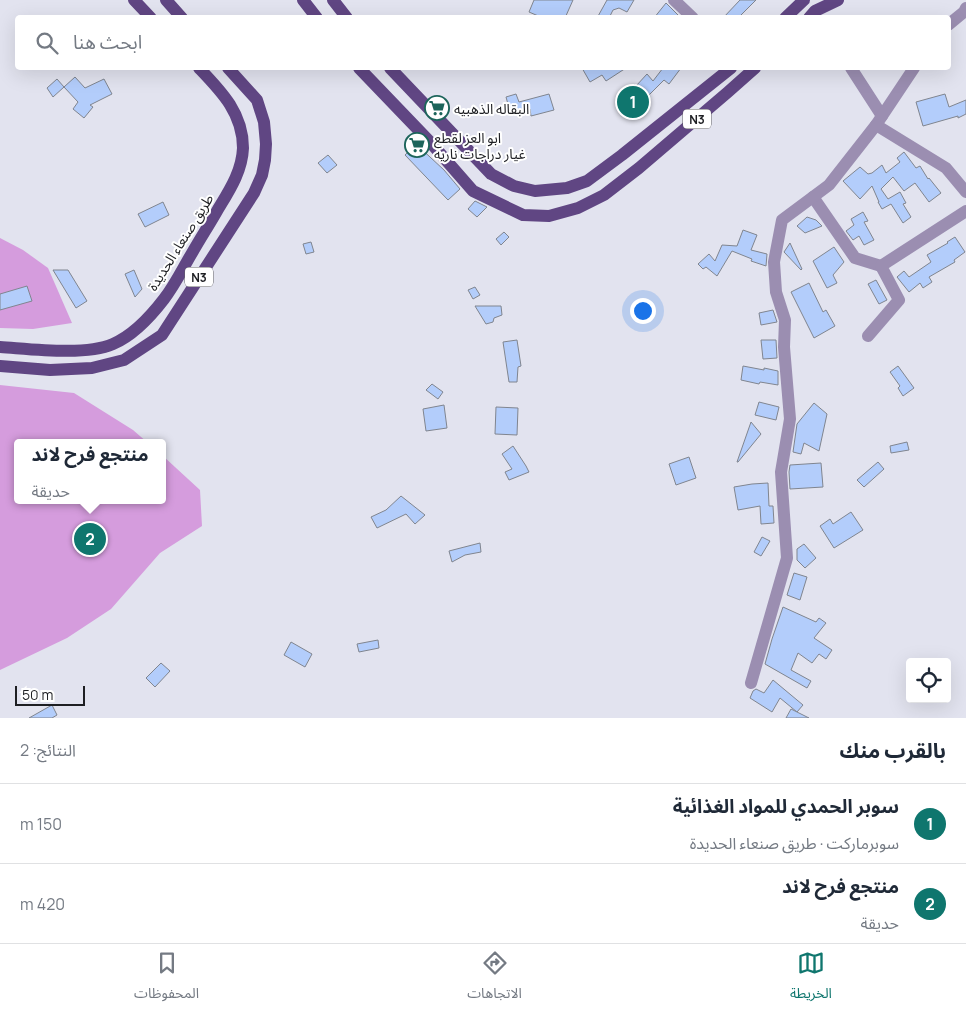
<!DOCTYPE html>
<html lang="ar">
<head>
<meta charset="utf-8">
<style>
	:root { --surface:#fff; --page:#f6f6f7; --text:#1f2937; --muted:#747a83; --line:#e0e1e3; --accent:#0f766e }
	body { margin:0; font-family:Manrope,"Noto Sans Arabic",sans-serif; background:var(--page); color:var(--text); direction:rtl }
	.controls { position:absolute; right:15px; bottom:15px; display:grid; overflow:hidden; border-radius:5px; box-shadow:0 5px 20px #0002 }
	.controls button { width:45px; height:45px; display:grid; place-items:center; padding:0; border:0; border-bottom:1px solid var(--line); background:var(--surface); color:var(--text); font:25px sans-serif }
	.scale { position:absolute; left:15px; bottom:12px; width:70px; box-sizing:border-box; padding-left:5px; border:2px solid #1e1f23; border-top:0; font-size:14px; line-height:18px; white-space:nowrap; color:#1e1f23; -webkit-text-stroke:4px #fff; paint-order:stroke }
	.you { position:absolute; left:642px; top:310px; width:18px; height:18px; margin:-12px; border:4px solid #fff; border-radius:50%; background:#1a73e8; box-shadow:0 0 0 8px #1a73e833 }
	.badge { display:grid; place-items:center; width:32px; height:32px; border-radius:50%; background:var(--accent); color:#fff; font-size:16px; font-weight:700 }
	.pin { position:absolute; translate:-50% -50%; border:2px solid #fff; box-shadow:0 1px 5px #0006 }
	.popup { position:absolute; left:14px; top:439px; width:152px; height:65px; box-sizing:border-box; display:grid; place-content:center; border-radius:5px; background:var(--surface); filter:drop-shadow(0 1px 4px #0005); font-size:16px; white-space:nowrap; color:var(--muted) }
	.popup b { font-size:19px; color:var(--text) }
	.popup::after { content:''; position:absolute; left:50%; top:100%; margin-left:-10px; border:10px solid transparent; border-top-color:var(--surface) }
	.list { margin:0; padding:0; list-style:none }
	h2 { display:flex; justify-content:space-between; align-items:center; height:65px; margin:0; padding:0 20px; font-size:21px }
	h2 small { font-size:16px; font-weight:400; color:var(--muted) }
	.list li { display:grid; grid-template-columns:32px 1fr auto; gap:15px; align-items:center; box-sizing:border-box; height:80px; padding:0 20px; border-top:1px solid var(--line) }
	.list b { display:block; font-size:19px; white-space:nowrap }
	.list p { margin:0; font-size:16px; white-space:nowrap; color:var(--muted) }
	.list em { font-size:16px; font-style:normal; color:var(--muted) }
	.icon { flex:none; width:28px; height:28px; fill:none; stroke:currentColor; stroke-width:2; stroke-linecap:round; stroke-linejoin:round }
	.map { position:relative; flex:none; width:966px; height:718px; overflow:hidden; direction:ltr }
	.search { position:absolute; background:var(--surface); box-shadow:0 5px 20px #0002; left:15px; right:15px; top:15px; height:55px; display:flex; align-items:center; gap:12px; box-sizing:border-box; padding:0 18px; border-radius:5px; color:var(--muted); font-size:19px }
	.sheet { height:225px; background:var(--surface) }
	nav { display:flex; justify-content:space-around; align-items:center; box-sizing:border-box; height:70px; border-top:1px solid var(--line); background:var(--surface); font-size:14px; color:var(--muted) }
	nav a { display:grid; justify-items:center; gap:2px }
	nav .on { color:var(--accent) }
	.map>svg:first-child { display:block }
	.green { fill:#d59cdd }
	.building { fill:#b3cdfb; stroke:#80858f }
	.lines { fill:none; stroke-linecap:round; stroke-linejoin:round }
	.minor { stroke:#9b8eb1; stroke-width:12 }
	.major { stroke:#604683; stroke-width:12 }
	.labels { text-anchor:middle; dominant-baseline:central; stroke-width:4; stroke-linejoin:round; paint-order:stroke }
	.shield { fill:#fff; stroke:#626265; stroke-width:1 }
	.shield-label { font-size:12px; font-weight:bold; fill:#1e1f23 }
	.poi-label { font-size:14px; fill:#1e1f23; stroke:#fff; text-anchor:start }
	.street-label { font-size:14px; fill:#1e1f23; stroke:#fff }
</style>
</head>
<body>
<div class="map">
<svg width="966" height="718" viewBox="0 0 966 718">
	<rect width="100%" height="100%" fill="#e2e3ef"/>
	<g class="green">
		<path d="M0,238L23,250L48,268L72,323L33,329L0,328Z"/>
		<path d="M0,385L74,393L133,430L148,443H18V500H162L163,456L200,490L202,526L160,553L111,609L67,638L0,670Z"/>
	</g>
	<g class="building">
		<path d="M534,0H573L565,18H543L529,12Z"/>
		<path d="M607,0H634L627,12L619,8L613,10L609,18H597Z"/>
		<path d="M740,0H756L738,18H723Z"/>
		<path d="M666,3L678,15L675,18H654Z"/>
		<path d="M582,68H626L606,81L602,75L590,82Z"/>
		<path d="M663,68H681L669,84L664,80L638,106L630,115L616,103L634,84L636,86L647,74L653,81Z"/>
		<path d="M75,77L85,88L104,79L112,94L90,105L93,107L84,118L73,109L78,102L64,87Z"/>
		<path d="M57,79L64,87L53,97L47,88Z"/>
		<path d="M516,94L519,102L549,94L554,110L531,116L530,109L511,115L506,97Z"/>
		<path d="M945,94L949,107L966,100V114L958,118V116L923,126L916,102Z"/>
		<path d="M416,144L444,170L460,189L448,200L405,155Z"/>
		<path d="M904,152L916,168L920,166L928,179L929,178L941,193L929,202L915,183L904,191L893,177L881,189L888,199L900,192L906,203L903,204L911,217L903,223L891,204L882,209L878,202H879L872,186L860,199L843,181L860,167L868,174L872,173L882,165L886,173L900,162L897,158Z"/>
		<path d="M328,155L337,165L327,173L318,163Z"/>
		<path d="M475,201L487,207L477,217L468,209Z"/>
		<path d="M163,202L169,215L145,227L138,214Z"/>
		<path d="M863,212L868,221L864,222L874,240L864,245L859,236L853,240L846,231L854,225L851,219Z"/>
		<path d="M807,217L816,220L822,226L805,233L797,226Z"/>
		<path d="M743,230L757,235L751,250L767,254L766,266L751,261L752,259L732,251L717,276L706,267L703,269L698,264L709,254L715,261L722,245L737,246Z"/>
		<path d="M504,232L509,237L501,245L496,239Z"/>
		<path d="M955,237L965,252L954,260L955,262L929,277L932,282L923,288L920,283L909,292L897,277L904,271L909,277L931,262L927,255L948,243L947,242Z"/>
		<path d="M311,242L314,252L306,254L303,244Z"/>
		<path d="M790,243L802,269L801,270L784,252Z"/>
		<path d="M834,247L844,262L833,275L837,283L827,288L813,261Z"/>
		<path d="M53,270H68L87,301L76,308Z"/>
		<path d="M134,270L142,289L135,297L125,274Z"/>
		<path d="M876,280L887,300L879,304L868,284Z"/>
		<path d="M809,283L823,312L826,310L835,326L814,338L791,292Z"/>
		<path d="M27,286L32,301L0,310V294Z"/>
		<path d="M475,287L480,295L473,299L468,290Z"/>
		<path d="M475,306H501L502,315L494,318L493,322L486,324Z"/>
		<path d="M773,310L777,322L761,325L759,313Z"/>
		<path d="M517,340L521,366L518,367L517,382H509L503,342Z"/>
		<path d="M761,340H776L777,358L763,359Z"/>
		<path d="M743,366L764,370V368L778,371V385L760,382L759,384L741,380Z"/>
		<path d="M898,366L914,388L903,396L898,388L900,386L890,372Z"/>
		<path d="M432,384L443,392L438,399L426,390Z"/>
		<path d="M759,402L779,407L776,420L755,415Z"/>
		<path d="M814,403L827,414L819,451L804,443L801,454L793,452L797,424Z"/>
		<path d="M444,405L447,428L426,431L423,409Z"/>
		<path d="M496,407L518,408L517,435L495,434Z"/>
		<path d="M751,422L761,434L738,462H737Z"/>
		<path d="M907,442L909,450L891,453L890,446Z"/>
		<path d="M513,446L526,466L529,472L509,480L505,472L512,469L502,454Z"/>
		<path d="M689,457L696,478L676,485L669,464Z"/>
		<path d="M878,462L884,469L864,487L857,480Z"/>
		<path d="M821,463L823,487L790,489L789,472L790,465Z"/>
		<path d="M768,483L769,506H773L774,523L761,524L760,506L738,510L734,487L752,484Z"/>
		<path d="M401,496L425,515L415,524L406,514L377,528L371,517L386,510Z"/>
		<path d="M851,512L863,530L834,548L820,526L830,519L833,524Z"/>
		<path d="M762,537L770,541L761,556L754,552Z"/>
		<path d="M480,543L481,552L465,555L452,562L449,551Z"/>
		<path d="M804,544L816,558L805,568L797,560V549Z"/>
		<path d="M794,573L807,577L800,600L787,595Z"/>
		<path d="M783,607L816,622L819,618L826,623L814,638L832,650L826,659L819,654L812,663L798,653L791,670L811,681L807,688L765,664L772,639Z"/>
		<path d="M378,640L379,648L359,652L357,644Z"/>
		<path d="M291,642L312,654L305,667L284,655Z"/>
		<path d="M161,663L170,671L155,687L146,678Z"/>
		<path d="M773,680L803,705L797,712L780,698L772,712L750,698L753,691L756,689L764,693Z"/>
		<path d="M52,705L57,715L52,718H29Z"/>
		<path d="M791,709L809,718H786Z"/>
	</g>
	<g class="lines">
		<g class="minor">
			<path d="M674,0L693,18"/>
			<path d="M948,25L964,12L966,8"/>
			<path d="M851,68L882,116"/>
			<path d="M914,68L876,125L946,168L966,192"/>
			<path d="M813,197L855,258L881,266"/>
			<path d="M868,336L899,300L881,266L966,211"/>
			<path d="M751,683L787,558L781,472L790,419L784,347L785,320L776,292L774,262L782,220L829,185L876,125"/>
		</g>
		<g class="major">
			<path d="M134,0L151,18"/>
			<path d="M166,0L182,18"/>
			<path d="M303,0L317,18"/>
			<path d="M333,0L347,18"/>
			<path d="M785,18L804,0"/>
			<path d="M809,18L815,11L838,0"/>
			<path d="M359,68L431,143L473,191L523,215L549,216L578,208L604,195L639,168L728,92L755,68"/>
			<path d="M390,68L491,174L514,186L535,191L567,188L587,181L622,155L731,68"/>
			<path d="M0,347C31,349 85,356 113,344C134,335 151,316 164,299C175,285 183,268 192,253C200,239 209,225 217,211C229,191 242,172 243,148C243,113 221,91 199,68"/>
			<path d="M0,366L50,370L92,368L124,360L162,335L254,193L262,175L265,160L266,144L264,122L257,100L228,68"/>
		</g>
	</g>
	<defs>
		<symbol id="supermarket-ring" viewBox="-11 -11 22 22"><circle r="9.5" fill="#fff" stroke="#1d655b" stroke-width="1.5"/><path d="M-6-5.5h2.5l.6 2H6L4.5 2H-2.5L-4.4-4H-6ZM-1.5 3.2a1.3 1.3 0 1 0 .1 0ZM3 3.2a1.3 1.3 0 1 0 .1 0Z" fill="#1d655b"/></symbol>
	</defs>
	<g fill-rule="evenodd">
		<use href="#supermarket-ring" x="423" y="94" width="28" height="28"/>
		<use href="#supermarket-ring" x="403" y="131" width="28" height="28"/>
	</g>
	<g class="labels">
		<g class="shield">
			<rect x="683" y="109.5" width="28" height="19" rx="4"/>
			<rect x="185" y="267.5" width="28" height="19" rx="4"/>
		</g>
		<g class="shield-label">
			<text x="697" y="119">N3</text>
			<text x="199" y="277">N3</text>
		</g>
		<g class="poi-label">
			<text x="454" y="108">البقاله الذهبيه</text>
			<text x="434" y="137">ابو العز لقطع<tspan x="434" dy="16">غيار دراجات ناريه</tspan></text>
		</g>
		<g class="street-label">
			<text transform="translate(180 242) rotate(-58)">طريق صنعاء الحديدة</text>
		</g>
	</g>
</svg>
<div class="controls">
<button><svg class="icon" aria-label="locate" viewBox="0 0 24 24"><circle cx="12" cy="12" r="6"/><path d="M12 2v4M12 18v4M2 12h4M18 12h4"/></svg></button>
</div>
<div class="scale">50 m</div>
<div class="you"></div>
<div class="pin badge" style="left:633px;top:102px">1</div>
<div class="pin badge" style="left:90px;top:539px">2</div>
<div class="popup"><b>منتجع فرح لاند</b>حديقة</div>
<div class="search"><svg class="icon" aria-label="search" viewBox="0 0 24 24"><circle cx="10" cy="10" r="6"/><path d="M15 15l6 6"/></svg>ابحث هنا</div>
</div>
<section class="sheet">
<h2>بالقرب منك<small>النتائج: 2</small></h2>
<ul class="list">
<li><span class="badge">1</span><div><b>سوبر الحمدي للمواد الغذائية</b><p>سوبرماركت · طريق صنعاء الحديدة</p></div><em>150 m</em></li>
<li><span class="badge">2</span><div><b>منتجع فرح لاند</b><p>حديقة</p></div><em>420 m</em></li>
</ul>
</section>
<nav>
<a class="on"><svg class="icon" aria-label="map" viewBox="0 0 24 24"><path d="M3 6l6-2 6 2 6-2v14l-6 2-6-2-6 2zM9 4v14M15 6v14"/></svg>الخريطة</a>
<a><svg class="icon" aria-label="directions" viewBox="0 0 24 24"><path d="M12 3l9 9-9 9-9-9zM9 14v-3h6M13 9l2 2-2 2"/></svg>الاتجاهات</a>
<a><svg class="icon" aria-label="saved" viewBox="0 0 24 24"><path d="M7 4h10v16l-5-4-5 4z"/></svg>المحفوظات</a>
</nav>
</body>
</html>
